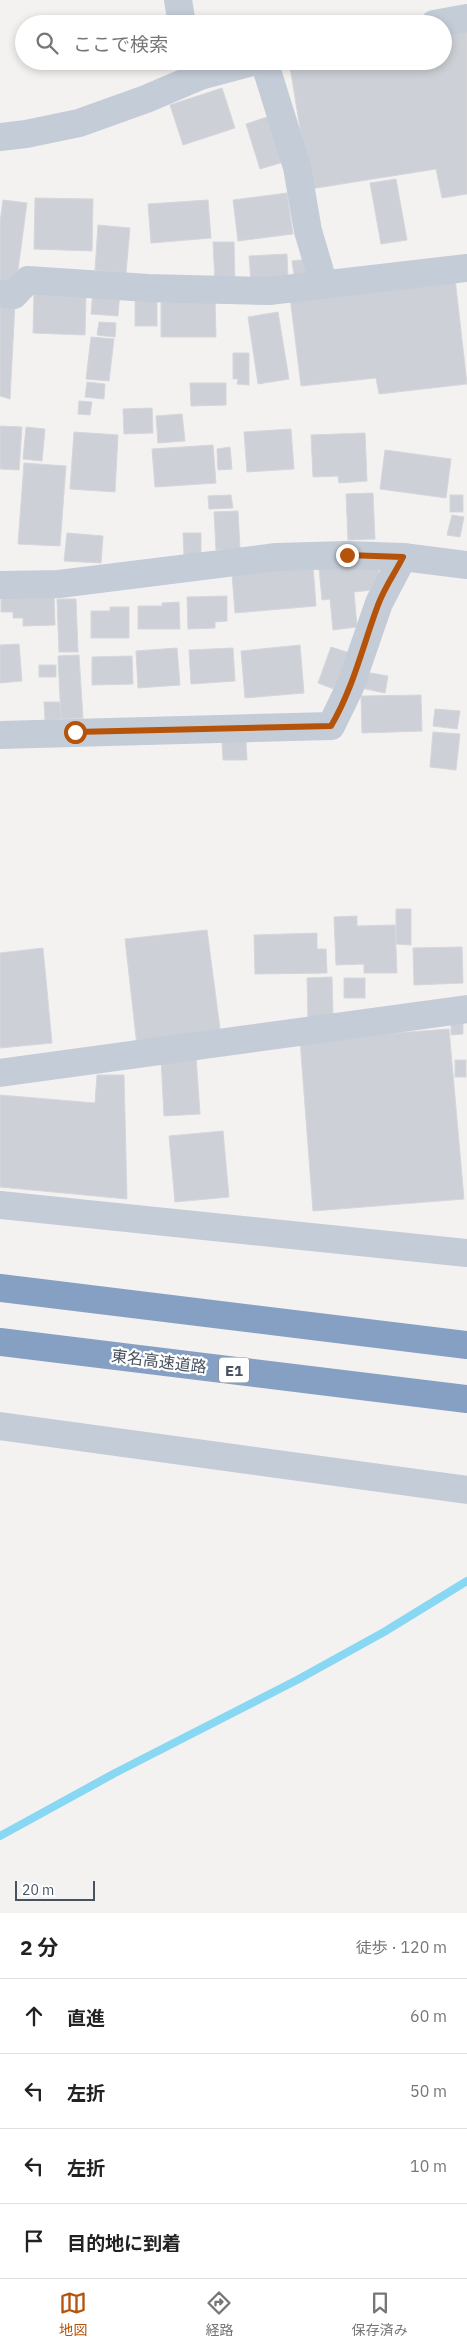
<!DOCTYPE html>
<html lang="ja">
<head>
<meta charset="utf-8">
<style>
	:root { --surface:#fff; --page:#f2f2f2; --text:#222; --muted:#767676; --line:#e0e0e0; --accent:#b45309 }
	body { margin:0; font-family:"IBM Plex Sans","Noto Sans JP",sans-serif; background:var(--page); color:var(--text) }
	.scale { position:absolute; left:15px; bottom:12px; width:80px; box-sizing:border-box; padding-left:5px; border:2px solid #475360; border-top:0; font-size:14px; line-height:18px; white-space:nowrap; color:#475360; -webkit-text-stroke:4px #fff; paint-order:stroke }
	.stop { position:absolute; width:15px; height:15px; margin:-11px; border:4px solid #b45309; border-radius:50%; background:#fff }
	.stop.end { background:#b45309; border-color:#fff; box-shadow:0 1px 5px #0008 }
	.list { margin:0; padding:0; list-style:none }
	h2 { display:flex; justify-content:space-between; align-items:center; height:65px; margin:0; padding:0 20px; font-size:21px }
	h2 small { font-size:16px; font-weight:400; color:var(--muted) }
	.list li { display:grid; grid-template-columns:32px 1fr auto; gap:15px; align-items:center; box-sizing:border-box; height:75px; padding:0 20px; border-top:1px solid var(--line) }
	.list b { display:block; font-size:19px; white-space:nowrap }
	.list em { font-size:16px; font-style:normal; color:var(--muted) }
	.icon { flex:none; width:28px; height:28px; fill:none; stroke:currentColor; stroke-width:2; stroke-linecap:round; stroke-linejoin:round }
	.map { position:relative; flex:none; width:467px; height:1913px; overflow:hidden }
	.search { position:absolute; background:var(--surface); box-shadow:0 2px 8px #0003; left:15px; right:15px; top:15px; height:55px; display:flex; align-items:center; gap:12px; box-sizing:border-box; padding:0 18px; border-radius:28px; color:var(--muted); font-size:19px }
	.sheet { height:365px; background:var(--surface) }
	nav { display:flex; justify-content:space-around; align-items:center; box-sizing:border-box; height:70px; border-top:1px solid var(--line); background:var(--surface); font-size:14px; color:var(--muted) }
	nav a { display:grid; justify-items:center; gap:2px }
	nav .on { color:var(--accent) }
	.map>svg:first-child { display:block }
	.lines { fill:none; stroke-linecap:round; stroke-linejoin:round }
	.stream { stroke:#88d7f3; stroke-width:8 }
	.building { fill:#cdd0d6; stroke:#d5d7dd }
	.minor { stroke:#c4ccd7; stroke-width:28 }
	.highway { stroke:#86a0c3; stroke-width:28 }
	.route { stroke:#b45309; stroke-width:6 }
	.labels { text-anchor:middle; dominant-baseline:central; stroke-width:4.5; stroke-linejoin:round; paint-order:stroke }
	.shield { fill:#fff; stroke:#7e8790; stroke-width:1 }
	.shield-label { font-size:15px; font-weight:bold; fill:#475360 }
	.street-label { font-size:16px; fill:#475360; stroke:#fff }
</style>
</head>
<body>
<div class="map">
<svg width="467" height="1913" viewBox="0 0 467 1913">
	<rect width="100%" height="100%" fill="#f4f1f1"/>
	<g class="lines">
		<path class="stream" d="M0,1836L115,1773L297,1680L384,1632L467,1581"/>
	</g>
	<g class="building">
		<path d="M467,29V194L442,198L436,169L310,189L289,61H443V32Z"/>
		<path d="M222,88L235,128L183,145L170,105Z"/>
		<path d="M273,115L287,161L260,169L246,124Z"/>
		<path d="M396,179L407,240L381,244L370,183Z"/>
		<path d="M287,193L293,234L238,241L233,200Z"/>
		<path d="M35,198L93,199L92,251L34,249Z"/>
		<path d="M3,200L27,203L16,285L0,283V222Z"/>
		<path d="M208,200L211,238L151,243L148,204Z"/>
		<path d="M98,225L130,228L126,273L95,270Z"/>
		<path d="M213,242H234L235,281L215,282Z"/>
		<path d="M287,254L288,280L251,282L249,256Z"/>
		<path d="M309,259L312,279L295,282L292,261Z"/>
		<path d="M455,278L467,384L379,394L376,378L301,386L290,297Z"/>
		<path d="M93,289L120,291L118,316L91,314Z"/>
		<path d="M34,293L86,294L85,335L33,333Z"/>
		<path d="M161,297H215L216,337H161Z"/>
		<path d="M0,301L15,303L10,399L0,396Z"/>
		<rect x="135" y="301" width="22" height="25"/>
		<path d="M278,312L289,379L258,384L248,317Z"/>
		<path d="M99,322L116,323L115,337L97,335Z"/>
		<path d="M91,337L114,339L109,381L86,379Z"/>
		<path d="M233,353H249V385L237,384L238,379H233Z"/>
		<path d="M87,382L105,384L104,399L85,397Z"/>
		<path d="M190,383H226V405L191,406Z"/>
		<path d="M79,401L92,402L90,415L78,414Z"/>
		<path d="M152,408L153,433L124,434L123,409Z"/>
		<path d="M182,414L185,441L158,443L156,416Z"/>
		<path d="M0,426L22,427L19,470L0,469Z"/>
		<path d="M26,427L45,429L42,461L23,459Z"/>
		<path d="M291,429L294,469L247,472L244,432Z"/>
		<path d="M74,432L118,435L115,492L70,489Z"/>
		<path d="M365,433L367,481L339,483L338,476L313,477L311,435Z"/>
		<path d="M213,445L216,483L155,487L152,449Z"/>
		<path d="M230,447L232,469L218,470L217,449Z"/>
		<path d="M385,450L451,459L446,498L380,489Z"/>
		<path d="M24,463L66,466L60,546L18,544Z"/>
		<path d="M373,493L375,539L348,540L346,494Z"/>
		<path d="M231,495L233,508L209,509L208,496Z"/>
		<rect x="450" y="495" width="13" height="17"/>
		<path d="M238,511L240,549L216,550L214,512Z"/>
		<path d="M452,515L464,517L460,537L447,535Z"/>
		<path d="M67,533L103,536L101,563L64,561Z"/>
		<path d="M183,533H201V555H184Z"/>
		<path d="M378,562L380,589L354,592L357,627L333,630L330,599L322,600L319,568Z"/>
		<path d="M313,566L316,606L235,613L232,574Z"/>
		<path d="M54,594L55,625L23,626V618H13V612H1V595Z"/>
		<path d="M227,596V621L215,622V628L188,629L187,597Z"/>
		<path d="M57,599H76L78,652H59Z"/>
		<path d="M179,602L180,629H138V606H162V603Z"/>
		<path d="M110,607H129V638H91V611H110Z"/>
		<path d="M19,644L22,681L0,683V645Z"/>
		<path d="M300,645L304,693L245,698L241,651Z"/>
		<path d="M331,647L353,654L339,691L318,683Z"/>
		<path d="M177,648L180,685L138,688L136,651Z"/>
		<path d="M233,648L235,681L191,684L189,650Z"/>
		<path d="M79,655L83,718L61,719L58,656Z"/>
		<path d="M132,656L133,684L92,685V657Z"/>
		<rect x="39" y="665" width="17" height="12"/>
		<path d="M365,672L388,676L385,693L361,688Z"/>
		<path d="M421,695L422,731L362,733L361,696Z"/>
		<path d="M44,702H60L61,719L45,720Z"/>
		<path d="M435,709L460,711L457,729L433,726Z"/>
		<path d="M433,732L460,734L456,770L430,767Z"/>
		<path d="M246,741L247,760H223L222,742Z"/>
		<path d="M396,909H411V945L396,944Z"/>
		<path d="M357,916V926L395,925L397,973H364V964L336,965L334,917Z"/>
		<path d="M207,930L221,1036L137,1046L125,939Z"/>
		<path d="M317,933V949H326L327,973L255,974L254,935Z"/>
		<path d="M462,947L463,983L414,985L413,948Z"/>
		<path d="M43,948L52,1043L0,1048V953Z"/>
		<path d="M332,977L333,1017L308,1018L307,978Z"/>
		<rect x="344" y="978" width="21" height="20"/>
		<path d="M451,1023H463V1034L451,1035Z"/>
		<path d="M449,1029L464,1199L313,1211L300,1040Z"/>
		<path d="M196,1056L200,1114L164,1116L161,1058Z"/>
		<rect x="455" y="1060" width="11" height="17"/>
		<path d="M97,1075H124L127,1199L0,1187V1095L95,1103Z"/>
		<path d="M223,1131L229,1197L175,1202L169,1136Z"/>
	</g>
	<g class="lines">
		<g class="minor">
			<path d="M178,0L182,24"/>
			<path d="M434,24L467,18"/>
			<path d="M264,61L297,167L308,231L324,285"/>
			<path d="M0,137L26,134L79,123L146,99L200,76L256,61"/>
			<path d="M0,294L14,295L28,280L148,288L269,291L467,268"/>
			<path d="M0,585L59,584L276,557L347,555L403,557L467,565"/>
			<path d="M0,735L331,726L350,687L379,603L403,557"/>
			<path d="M0,1073L467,1009"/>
			<path d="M0,1205L467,1253"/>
			<path d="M0,1426L467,1490"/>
		</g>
		<g class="highway">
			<path d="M0,1288L467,1345"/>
			<path d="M0,1342L467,1399"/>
		</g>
	</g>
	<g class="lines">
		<path class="route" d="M75,732L331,726C353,689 363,645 378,605C384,588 395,573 403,557L347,555"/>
	</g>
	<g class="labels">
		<rect class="shield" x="219" y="1357.5" width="30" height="25" rx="4"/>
		<g class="shield-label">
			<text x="234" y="1370">E1</text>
		</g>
		<g class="street-label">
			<text transform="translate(159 1361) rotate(7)">東名高速道路</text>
		</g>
	</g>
</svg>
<div class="scale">20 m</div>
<div class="stop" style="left:75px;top:732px"></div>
<div class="stop end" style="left:347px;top:555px"></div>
<div class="search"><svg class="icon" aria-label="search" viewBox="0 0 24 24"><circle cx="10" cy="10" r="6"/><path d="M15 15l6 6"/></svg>ここで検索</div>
</div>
<section class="sheet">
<h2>2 分<small>徒歩 · 120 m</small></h2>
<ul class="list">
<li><svg class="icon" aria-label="ahead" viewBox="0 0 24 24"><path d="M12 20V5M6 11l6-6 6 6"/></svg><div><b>直進</b></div><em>60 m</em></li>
<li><svg class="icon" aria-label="left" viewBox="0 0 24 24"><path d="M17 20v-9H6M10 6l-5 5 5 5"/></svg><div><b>左折</b></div><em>50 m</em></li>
<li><svg class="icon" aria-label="left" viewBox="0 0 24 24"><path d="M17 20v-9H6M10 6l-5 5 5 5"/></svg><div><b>左折</b></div><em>10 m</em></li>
<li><svg class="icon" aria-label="arrive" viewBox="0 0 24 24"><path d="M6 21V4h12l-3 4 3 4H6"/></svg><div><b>目的地に到着</b></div></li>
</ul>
</section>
<nav>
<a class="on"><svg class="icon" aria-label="map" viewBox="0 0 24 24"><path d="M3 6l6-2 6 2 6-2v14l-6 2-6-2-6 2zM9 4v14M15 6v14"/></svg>地図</a>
<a><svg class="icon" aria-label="directions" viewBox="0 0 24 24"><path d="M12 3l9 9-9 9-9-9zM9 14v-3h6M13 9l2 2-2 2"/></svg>経路</a>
<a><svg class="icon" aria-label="saved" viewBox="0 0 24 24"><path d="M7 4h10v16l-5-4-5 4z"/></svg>保存済み</a>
</nav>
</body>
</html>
